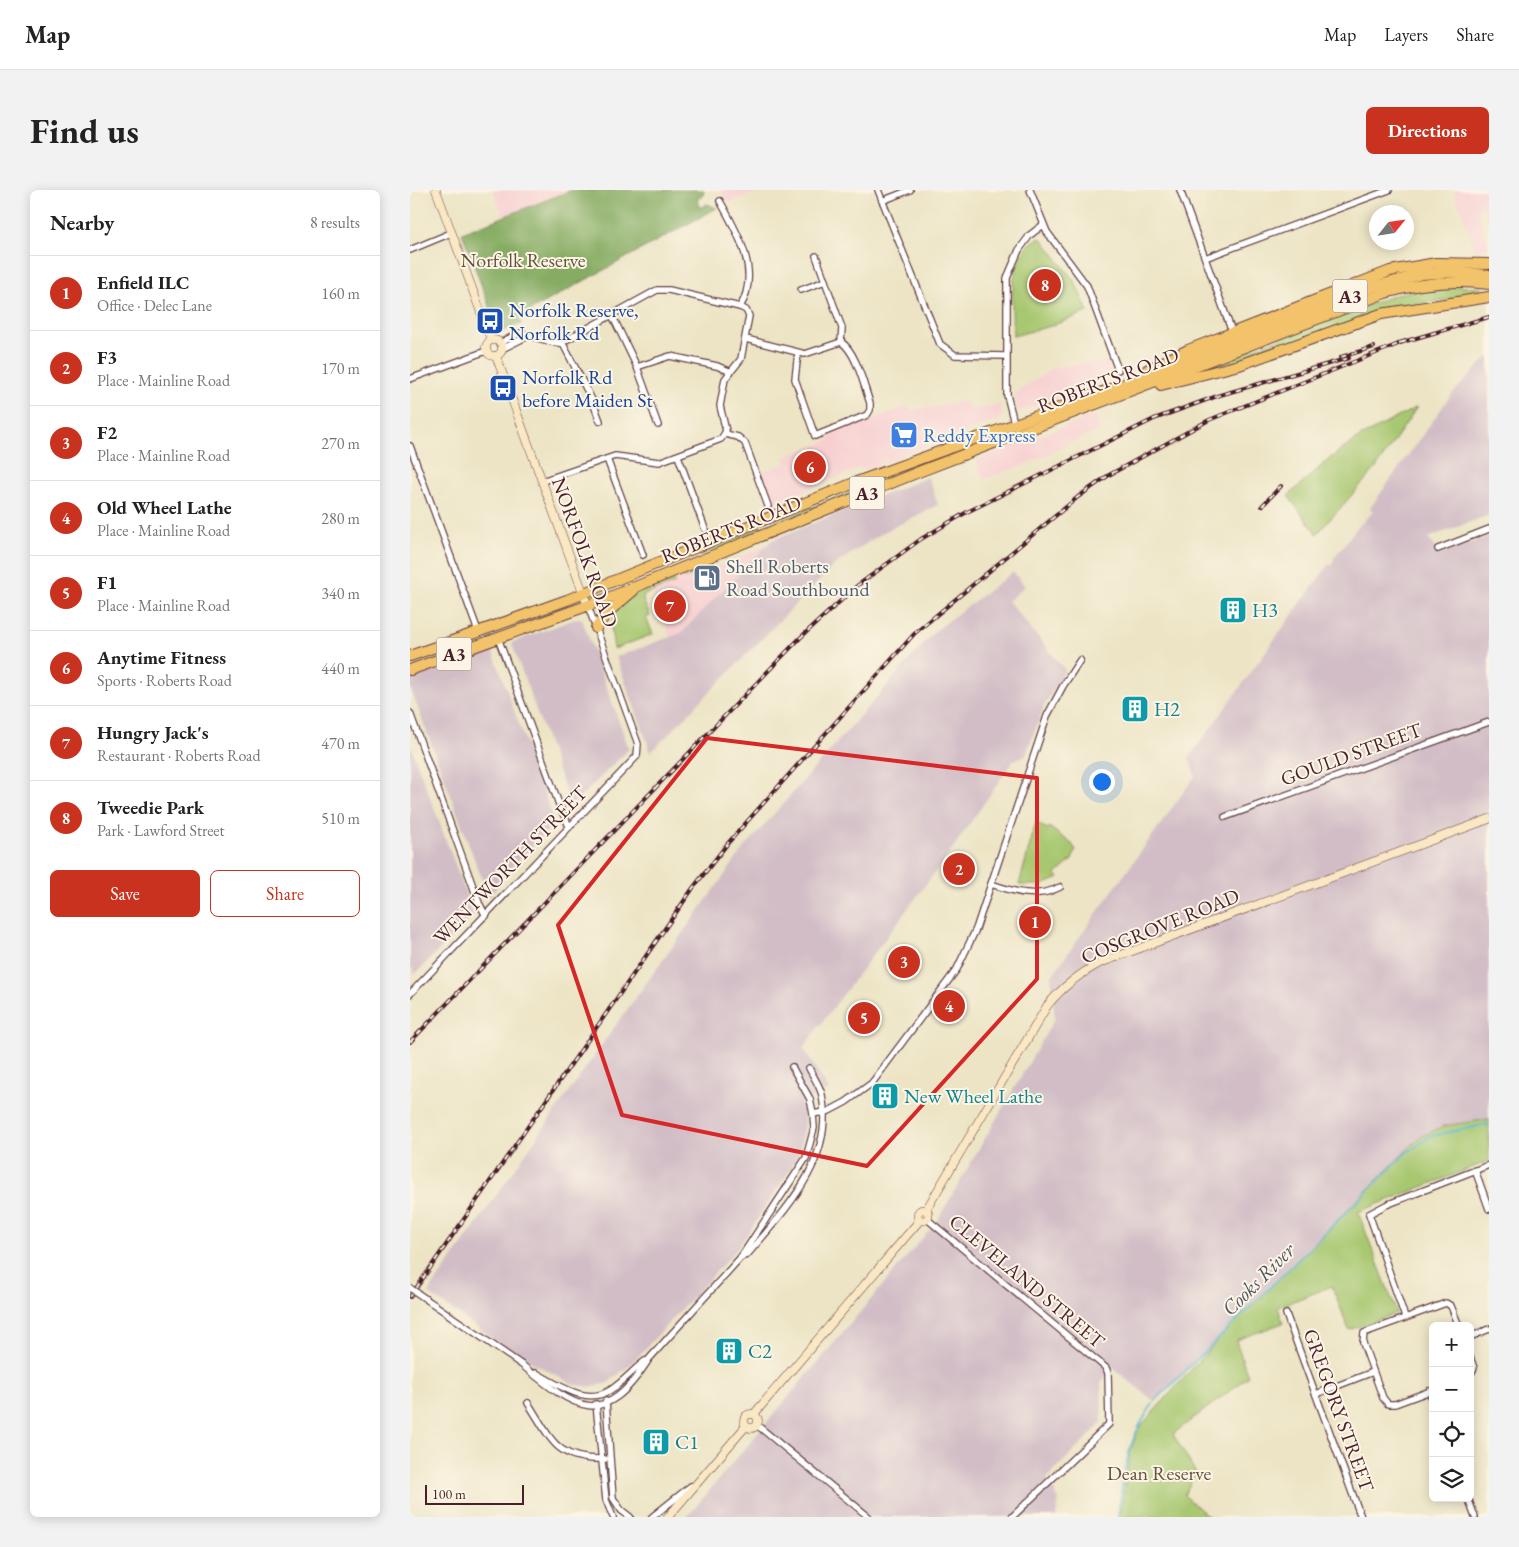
<!DOCTYPE html>
<html lang="en">
<head>
<meta charset="utf-8">
<style>
	:root { --surface:#fff; --page:#f2f2f2; --text:#222; --muted:#767676; --line:#e0e0e0; --accent:#c8321e }
	body { margin:0; font-family:"EB Garamond",serif; background:var(--page); color:var(--text) }
	.controls { position:absolute; right:15px; bottom:15px; display:grid; overflow:hidden; border-radius:8px; box-shadow:0 2px 12px #0003 }
	.controls button { width:45px; height:45px; display:grid; place-items:center; padding:0; border:0; border-bottom:1px solid var(--line); background:var(--surface); color:var(--text); font:25px sans-serif }
	.compass { position:absolute; left:959px; top:15px; width:45px; height:45px; border-radius:50%; background:var(--surface); box-shadow:0 2px 12px #0003; rotate:60deg }
	.scale { position:absolute; left:15px; bottom:12px; width:99px; box-sizing:border-box; padding-left:5px; border:2px solid #4a1f2b; border-top:0; font-size:14px; line-height:18px; white-space:nowrap; color:#4a1f2b; -webkit-text-stroke:4px #fcf5e5; paint-order:stroke }
	.you { position:absolute; left:691px; top:591px; width:18px; height:18px; margin:-12px; border:4px solid #fff; border-radius:50%; background:#1a73e8; box-shadow:0 0 0 8px #1a73e833 }
	.badge { display:grid; place-items:center; width:32px; height:32px; border-radius:50%; background:var(--accent); color:#fff; font-size:16px; font-weight:700 }
	.pin { position:absolute; translate:-50% -50%; border:2px solid #fff; box-shadow:0 1px 5px #0006 }
	.list { margin:0; padding:0; list-style:none }
	h2 { display:flex; justify-content:space-between; align-items:center; height:65px; margin:0; padding:0 20px; font-size:21px }
	h2 small { font-size:16px; font-weight:400; color:var(--muted) }
	.list li { display:grid; grid-template-columns:32px 1fr auto; gap:15px; align-items:center; box-sizing:border-box; height:75px; padding:0 20px; border-top:1px solid var(--line) }
	.list b { display:block; font-size:19px; white-space:nowrap }
	.list p { margin:0; font-size:16px; white-space:nowrap; color:var(--muted) }
	.list em { font-size:16px; font-style:normal; color:var(--muted) }
	.actions { display:flex; gap:10px; padding:15px 20px }
	.actions a { flex:1; padding:11px 0; border:1px solid var(--accent); border-radius:8px; text-align:center; font-size:18px; color:var(--accent) }
	.actions .main { background:var(--accent); color:#fff }
	.icon { flex:none; width:28px; height:28px; fill:none; stroke:currentColor; stroke-width:2; stroke-linecap:round; stroke-linejoin:round }
	.map { position:relative; flex:none; width:1079px; height:1327px; overflow:hidden; border-radius:8px }
	header { display:flex; align-items:center; gap:30px; box-sizing:border-box; height:70px; padding:0 25px; background:var(--surface); border-bottom:1px solid var(--line) }
	header strong { font-size:24px }
	nav { display:flex; gap:28px; margin-inline-start:auto; font-size:18px }
	.intro { display:flex; align-items:center; justify-content:space-between; box-sizing:border-box; height:120px; padding:0 30px }
	h1 { margin:0; font-size:35px }
	.button { padding:12px 22px; border-radius:8px; background:var(--accent); color:#fff; font-size:18px; font-weight:700 }
	main { display:flex; gap:30px; padding:0 30px }
	aside { flex:1; background:var(--surface); border-radius:8px; box-shadow:0 2px 12px #0003 }
	.map>svg:first-child { display:block }
	.built { fill:#f7cfd1 }
	.industrial { fill:#d2bdc6 }
	.green { fill:#a7c76f; stroke:#78734d }
	.forest { fill:#85ac62; stroke:#686646 }
	.lines { fill:none; stroke-linecap:round; stroke-linejoin:round }
	.stream { stroke:#51b5cf; stroke-width:2 }
	.street-casing { stroke:#623d42; stroke-width:8 }
	.secondary-casing { stroke:#623d42; stroke-width:9 }
	.highway-casing { stroke:#623d42; stroke-width:12 }
	.street { stroke:#fff; stroke-width:5.5 }
	.secondary { stroke:#fae7c3; stroke-width:8 }
	.highway { stroke:#f2c36a; stroke-width:10 }
	.rail-casing { stroke:#4a1f2b; stroke-width:4 }
	.rail { stroke:#fcf5e5; stroke-width:2; stroke-dasharray:5.5; stroke-linecap:butt }
	.street-bridge-casing { stroke:#623d42; stroke-width:8; stroke-linecap:butt }
	.street-bridge { stroke:#fff; stroke-width:5.5 }
	.marked { fill:none; stroke:#d62828; stroke-width:4; stroke-linejoin:round }
	.labels { text-anchor:middle; dominant-baseline:central; stroke-width:4; stroke-linejoin:round; paint-order:stroke }
	.shield { fill:#fcf5e5; stroke:#7f5f63; stroke-width:1 }
	.shield-label { font-size:19px; font-weight:bold; fill:#4a1f2b }
	.park-label { font-size:20px; fill:#66513f; stroke:#fcf5e5 }
	.transit-label { font-size:20px; fill:#164399; stroke:#fcf5e5; text-anchor:start }
	.street-label { font-size:20px; fill:#4a1f2b; stroke:#fcf5e5 }
	.shop-label { font-size:20px; fill:#366cbe; stroke:#fcf5e5; text-anchor:start }
	.service-label { font-size:20px; fill:#4e5e75; stroke:#fcf5e5; text-anchor:start }
	.culture-label { font-size:20px; fill:#0d838f; stroke:#fcf5e5; text-anchor:start }
	.water-label { font-size:21px; font-style:italic; fill:#4c5464; stroke:#fcf5e5 }
</style>
</head>
<body>
<header>
<strong>Map</strong>
<nav><a>Map</a><a>Layers</a><a>Share</a></nav>
</header>
<div class="intro"><h1>Find us</h1><a class="button">Directions</a></div>
<main>
<aside>
<h2>Nearby<small>8 results</small></h2>
<ul class="list">
<li><span class="badge">1</span><div><b>Enfield ILC</b><p>Office · Delec Lane</p></div><em>160 m</em></li>
<li><span class="badge">2</span><div><b>F3</b><p>Place · Mainline Road</p></div><em>170 m</em></li>
<li><span class="badge">3</span><div><b>F2</b><p>Place · Mainline Road</p></div><em>270 m</em></li>
<li><span class="badge">4</span><div><b>Old Wheel Lathe</b><p>Place · Mainline Road</p></div><em>280 m</em></li>
<li><span class="badge">5</span><div><b>F1</b><p>Place · Mainline Road</p></div><em>340 m</em></li>
<li><span class="badge">6</span><div><b>Anytime Fitness</b><p>Sports · Roberts Road</p></div><em>440 m</em></li>
<li><span class="badge">7</span><div><b>Hungry Jack's</b><p>Restaurant · Roberts Road</p></div><em>470 m</em></li>
<li><span class="badge">8</span><div><b>Tweedie Park</b><p>Park · Lawford Street</p></div><em>510 m</em></li>
</ul>
<div class="actions"><a class="main">Save</a><a>Share</a></div>
</aside>
<div class="map">
<svg width="1079" height="1327" viewBox="0 0 1079 1327">
	<rect width="100%" height="100%" fill="#fcf5e5"/>
	<filter id="ink" filterUnits="userSpaceOnUse"><feTurbulence type="fractalNoise" baseFrequency=".02" numOctaves="2"/><feDisplacementMap in="SourceGraphic" scale="10" xChannelSelector="R" yChannelSelector="G"/><feConvolveMatrix kernelMatrix="1 2 1 2 8 2 1 2 1" color-interpolation-filters="sRGB"/></filter>
	<filter id="wash" filterUnits="userSpaceOnUse"><feTurbulence type="fractalNoise" baseFrequency=".0096" numOctaves="4" result="noise"/><feDisplacementMap in="SourceGraphic" scale="20" xChannelSelector="R" yChannelSelector="G"/><feGaussianBlur stdDeviation="1.12" result="paint"/><feColorMatrix in="noise" values="0 0 0 0 0 0 0 0 0 0 0 0 0 0 0 0 0 1.4 0 .05"/><feComposite in="paint" operator="in"/></filter>
	<g filter="url(#wash)">
		<rect width="100%" height="100%" fill="#ece4c4"/>
		<g class="built">
			<path d="M83,0H162L93,27Z"/>
			<path d="M311,0H352L317,13Z"/>
			<path d="M1043,0H1079V35L1073,17L1067,20L1079,57L1066,62Z"/>
			<path d="M696,171L703,187L611,221L608,220L604,204L645,177Z"/>
			<path d="M555,211L561,220L590,214L592,226L590,229L458,279L450,278L363,314L351,282L376,273L374,267L417,251L420,249L418,245L498,216L501,221Z"/>
			<path d="M685,225L690,240L616,274L573,290L566,270Z"/>
			<path d="M362,350L271,443L260,447L241,400L298,376L310,375L347,360Z"/>
		</g>
		<g class="industrial">
			<path d="M1079,166V325L1018,348L1029,365L1079,346V929L1034,936L1010,947L744,1211L702,1177L691,1193L692,1233L637,1288L649,1310L646,1327H277L527,1031L645,828L641,787L785,586L779,568L919,374L922,376L924,368L945,340L963,322L960,318L1042,204Z"/>
			<path d="M518,287L528,315L472,343L424,375L241,562L206,467L271,443L362,350Z"/>
			<path d="M603,382L615,396L598,411L655,480L634,516L616,565L604,570L538,665L393,858L419,900L392,913L395,934L390,960L382,977L328,1058L222,1173L198,1193L182,1197L165,1195L102,1162L18,1103L208,832L335,657L525,441Z"/>
			<path d="M168,428L172,429L219,559L161,616L102,454L103,452Z"/>
			<path d="M79,460L83,462L145,633L104,674L79,708L0,497V489Z"/>
			<path d="M0,554L64,725L5,784L0,775Z"/>
		</g>
		<g class="green">
			<path d="M629,48L633,50L665,92L678,122L641,136L603,146C602,118 597,63 629,48Z"/>
			<path d="M1043,96L1072,98L1061,107L988,116L810,177L780,182L990,103Z"/>
			<path d="M1007,217L966,278L907,344L878,306L919,269L950,247Z"/>
			<path d="M536,264L537,266L298,362L290,365L289,362Z"/>
			<path d="M301,372L299,381L274,388L271,384Z"/>
			<path d="M262,387L265,393L234,405L233,410L240,426L236,428L243,444L204,459L201,438L204,425L201,423L226,403Z"/>
			<path d="M626,632L637,639L639,637L662,654L666,660L662,670L646,684L649,688L633,695H609Z"/>
			<path d="M1079,929V971L948,1022L987,1123L939,1140L922,1096L868,1117L873,1133L826,1150L838,1187L763,1244L786,1283L774,1305L799,1327H710L720,1263L728,1239L818,1139L1010,947L1034,936Z"/>
		</g>
		<path class="forest" d="M162,0H294L293,6L287,9L291,18L297,14L307,18L108,127L111,134L91,142L88,140L52,43Z"/>
		<g class="lines">
			<path class="stream" d="M708,1327C715,1280 715,1251 745,1211L995,964L1021,946L1079,934"/>
		</g>
	</g>
	<g filter="url(#ink)">
		<g class="lines">
			<defs>
				<g id="street">
					<path d="M468,0L530,154L545,165L596,166"/>
					<path d="M620,0L637,42L677,96L708,180"/>
					<path d="M770,0L822,142"/>
					<path d="M310,11C328,43 351,82 330,117"/>
					<path d="M472,11L500,0"/>
					<path d="M0,60L41,43"/>
					<path d="M406,66L432,138L431,152"/>
					<path d="M795,68L979,0"/>
					<path d="M391,100L415,91"/>
					<path d="M202,125L227,177L248,235"/>
					<path d="M336,149L395,164L431,152C446,161 454,196 460,213V220L457,225L405,246L385,189L388,163"/>
					<path d="M152,152L182,210L190,231"/>
					<path d="M90,153L110,143L149,154L247,100H259L330,117L336,120L339,126L331,169L315,189L310,216L316,241L311,249L249,272L205,266L132,291"/>
					<path d="M92,159L118,146"/>
					<path d="M227,177L260,166L307,176L319,181"/>
					<path d="M0,189L76,161"/>
					<path d="M605,237L597,205V88L609,60L620,45L633,35"/>
					<path d="M315,244L328,247L335,253L358,316"/>
					<path d="M0,256L68,441"/>
					<path d="M268,266L295,339"/>
					<path d="M197,269L233,365"/>
					<path d="M1028,359L1079,339"/>
					<path d="M88,448L150,617L159,636"/>
					<path d="M0,523L69,713L76,726"/>
					<path d="M815,627L1079,532"/>
					<path d="M581,694C605,702 627,709 650,697"/>
					<path d="M0,804L227,566L228,554L178,416"/>
					<path d="M403,924L419,921L436,912L462,893L547,779L566,739L637,526L653,496L670,470"/>
					<path d="M1065,980L1079,1019"/>
					<path d="M517,1029L696,1178L698,1183L699,1234L602,1327"/>
					<path d="M331,1067L337,1065C375,1020 425,970 412,905C410,896 403,886 399,878"/>
					<path d="M876,1124L951,1327"/>
					<path d="M995,1127L959,1024L976,1015L1079,975"/>
					<path d="M1060,1147L1079,1139"/>
					<path d="M1060,1167L1064,1178L1060,1185"/>
					<path d="M112,1175C166,1219 193,1241 239,1169L331,1067L396,968L404,938L403,924L400,909L382,877"/>
					<path d="M126,1183C149,1195 177,1217 202,1199C214,1191 223,1180 235,1171"/>
					<path d="M1023,1200L985,1214H978L973,1208L953,1153L954,1143L1036,1113L1041,1116L1049,1136"/>
					<path d="M1019,1201L1023,1210"/>
					<path d="M906,1204L963,1182"/>
					<path d="M196,1211L203,1308L211,1320L220,1327"/>
					<path d="M118,1213C142,1250 146,1271 195,1269"/>
					<path d="M186,1214L196,1310L203,1327"/>
					<path d="M347,1235L459,1327"/>
					<path d="M1058,1308L1065,1327"/>
					<path d="M242,1327L281,1296"/>
				</g>
				<g id="secondary">
					<path d="M26,0L81,150"/>
					<circle cx="84" cy="158" r="8"/>
					<path d="M86,166L178,416"/>
					<circle cx="513" cy="1025" r="5.5"/>
					<path d="M516,1020L637,816C652,797 669,784 690,773L1079,629"/>
					<circle cx="341" cy="1231" r="7"/>
					<path d="M344,1224L510,1030"/>
					<path d="M258,1327L336,1236"/>
				</g>
				<g id="highway">
					<path d="M737,180L778,160L980,81L1026,73L1079,74"/>
					<path d="M751,195L829,175L971,124L1079,107"/>
					<path d="M186,438L197,423L223,401"/>
					<path d="M0,466L157,410L444,293L761,177L963,97L1012,84L1042,82L1079,85"/>
					<path d="M0,480L193,410L511,281L975,103C1010,93 1044,89 1079,94"/>
				</g>
			</defs>
			<use href="#street" class="street-casing"/>
			<use href="#secondary" class="secondary-casing"/>
			<use href="#highway" class="highway-casing"/>
			<use href="#street" class="street"/>
			<use href="#secondary" class="secondary"/>
			<use href="#highway" class="highway"/>
			<defs>
				<g id="rail">
					<path d="M989,153L1079,127"/>
					<path d="M931,167L964,157"/>
					<path d="M852,316L871,296"/>
					<path d="M0,852L390,448L448,395L511,349L557,322L744,229L810,205L939,168"/>
					<path d="M0,1107L283,698L318,653L505,443L668,307L699,285L799,230L996,151"/>
				</g>
			</defs>
			<use href="#rail" class="rail-casing"/>
			<use href="#rail" class="rail"/>
			<defs>
				<path id="street-bridge" d="M0,1098L112,1175"/>
			</defs>
			<use href="#street-bridge" class="street-bridge-casing"/>
			<use href="#street-bridge" class="street-bridge"/>
		</g>
	</g>
	<path class="marked" d="M297,548L627,588V789L457,976L212,925L148,735Z"/>
	<defs>
		<symbol id="bus-square" viewBox="-11 -11 22 22"><rect x="-9" y="-9" width="18" height="18" rx="4" fill="#1a4fb4" stroke="#fcf5e5"/><path d="M-5-6H5V4H4V6H2V4H-2V6H-4V4H-5ZM-3.5-4V0h7V-4ZM-3.5 1.2v1.5H-2V1.2ZM2 1.2v1.5H3.5V1.2Z" fill="#fff"/></symbol>
		<symbol id="supermarket-square" viewBox="-11 -11 22 22"><rect x="-9" y="-9" width="18" height="18" rx="4" fill="#3f7fe0" stroke="#fcf5e5"/><path d="M-6-5.5h2.5l.6 2H6L4.5 2H-2.5L-4.4-4H-6ZM-1.5 3.2a1.3 1.3 0 1 0 .1 0ZM3 3.2a1.3 1.3 0 1 0 .1 0Z" fill="#fff"/></symbol>
		<symbol id="fuel-square" viewBox="-11 -11 22 22"><rect x="-9" y="-9" width="18" height="18" rx="4" fill="#5c6f8a" stroke="#fcf5e5"/><path d="M-5.5-6h7V0h2V4h1.3V-2.5L3-4.5l.8-.8L6-3V5H2.5V1h-1V6h-7ZM-4.2-4.7v3.2H.2V-4.7Z" fill="#fff"/></symbol>
		<symbol id="building-square" viewBox="-11 -11 22 22"><rect x="-9" y="-9" width="18" height="18" rx="4" fill="#0f9aa8" stroke="#fcf5e5"/><path d="M-4-6H4V6H1V3H-1V6H-4ZM-2.5-4.3h1.7v1.8h-1.7ZM.8-4.3h1.7v1.8H.8ZM-2.5-1h1.7V.8h-1.7ZM.8-1h1.7V.8H.8Z" fill="#fff"/></symbol>
	</defs>
	<g fill-rule="evenodd">
		<use href="#bus-square" x="64" y="115" width="32" height="32"/>
		<use href="#bus-square" x="77" y="182" width="32" height="32"/>
		<use href="#supermarket-square" x="478" y="229" width="32" height="32"/>
		<use href="#fuel-square" x="281" y="372" width="32" height="32"/>
		<use href="#building-square" x="807" y="404" width="32" height="32"/>
		<use href="#building-square" x="709" y="503" width="32" height="32"/>
		<use href="#building-square" x="459" y="890" width="32" height="32"/>
		<use href="#building-square" x="303" y="1145" width="32" height="32"/>
		<use href="#building-square" x="230" y="1236" width="32" height="32"/>
	</g>
	<g class="labels">
		<g class="shield">
			<rect x="922.5" y="89.5" width="35" height="33" rx="4"/>
			<rect x="439.5" y="286.5" width="35" height="33" rx="4"/>
			<rect x="26.5" y="447.5" width="35" height="33" rx="4"/>
		</g>
		<g class="shield-label">
			<text x="940" y="106">A3</text>
			<text x="457" y="303">A3</text>
			<text x="44" y="464">A3</text>
		</g>
		<g class="park-label">
			<text x="113" y="70">Norfolk Reserve</text>
			<text x="749" y="1283">Dean Reserve</text>
		</g>
		<g class="transit-label">
			<text x="99" y="120">Norfolk Reserve,<tspan x="99" dy="23">Norfolk Rd</tspan></text>
			<text x="112" y="187">Norfolk Rd<tspan x="112" dy="23">before Maiden St</tspan></text>
		</g>
		<g class="street-label">
			<text transform="translate(698 190) rotate(-21)">ROBERTS ROAD</text>
			<text transform="translate(321 339) rotate(-22)">ROBERTS ROAD</text>
			<text transform="translate(175 362) rotate(70)">NORFOLK ROAD</text>
			<text transform="translate(941 564) rotate(-20)">GOULD STREET</text>
			<text transform="translate(100 675) rotate(-46)">WENTWORTH STREET</text>
			<text transform="translate(750 736) rotate(-22)">COSGROVE ROAD</text>
			<text transform="translate(617 1091) rotate(40)">CLEVELAND STREET</text>
			<text transform="translate(929 1220) rotate(70)">GREGORY STREET</text>
		</g>
		<g class="shop-label">
			<text x="513" y="245">Reddy Express</text>
		</g>
		<g class="service-label">
			<text x="316" y="376">Shell Roberts<tspan x="316" dy="23">Road Southbound</tspan></text>
		</g>
		<g class="culture-label">
			<text x="842" y="420">H3</text>
			<text x="744" y="519">H2</text>
			<text x="494" y="906">New Wheel Lathe</text>
			<text x="338" y="1161">C2</text>
			<text x="265" y="1252">C1</text>
		</g>
		<g class="water-label">
			<text transform="translate(848 1089) rotate(-45)">Cooks River</text>
		</g>
	</g>
</svg>
<div class="controls">
<button>+</button>
<button>−</button>
<button><svg class="icon" aria-label="locate" viewBox="0 0 24 24"><circle cx="12" cy="12" r="6"/><path d="M12 2v4M12 18v4M2 12h4M18 12h4"/></svg></button>
<button><svg class="icon" aria-label="layers" viewBox="0 0 24 24"><path d="M12 4l9 5-9 5-9-5zM3 14l9 5 9-5"/></svg></button>
</div>
<svg class="compass" viewBox="-18 -18 36 36"><path d="M0-13l5 13h-10z" fill="#e53935"/><path d="M0 13l5-13h-10z" fill="#767676"/></svg>
<div class="scale">100 m</div>
<div class="you"></div>
<div class="pin badge" style="left:625px;top:732px">1</div>
<div class="pin badge" style="left:549px;top:679px">2</div>
<div class="pin badge" style="left:494px;top:772px">3</div>
<div class="pin badge" style="left:539px;top:816px">4</div>
<div class="pin badge" style="left:454px;top:828px">5</div>
<div class="pin badge" style="left:400px;top:277px">6</div>
<div class="pin badge" style="left:260px;top:416px">7</div>
<div class="pin badge" style="left:635px;top:95px">8</div>
</div>
</main>
</body>
</html>
